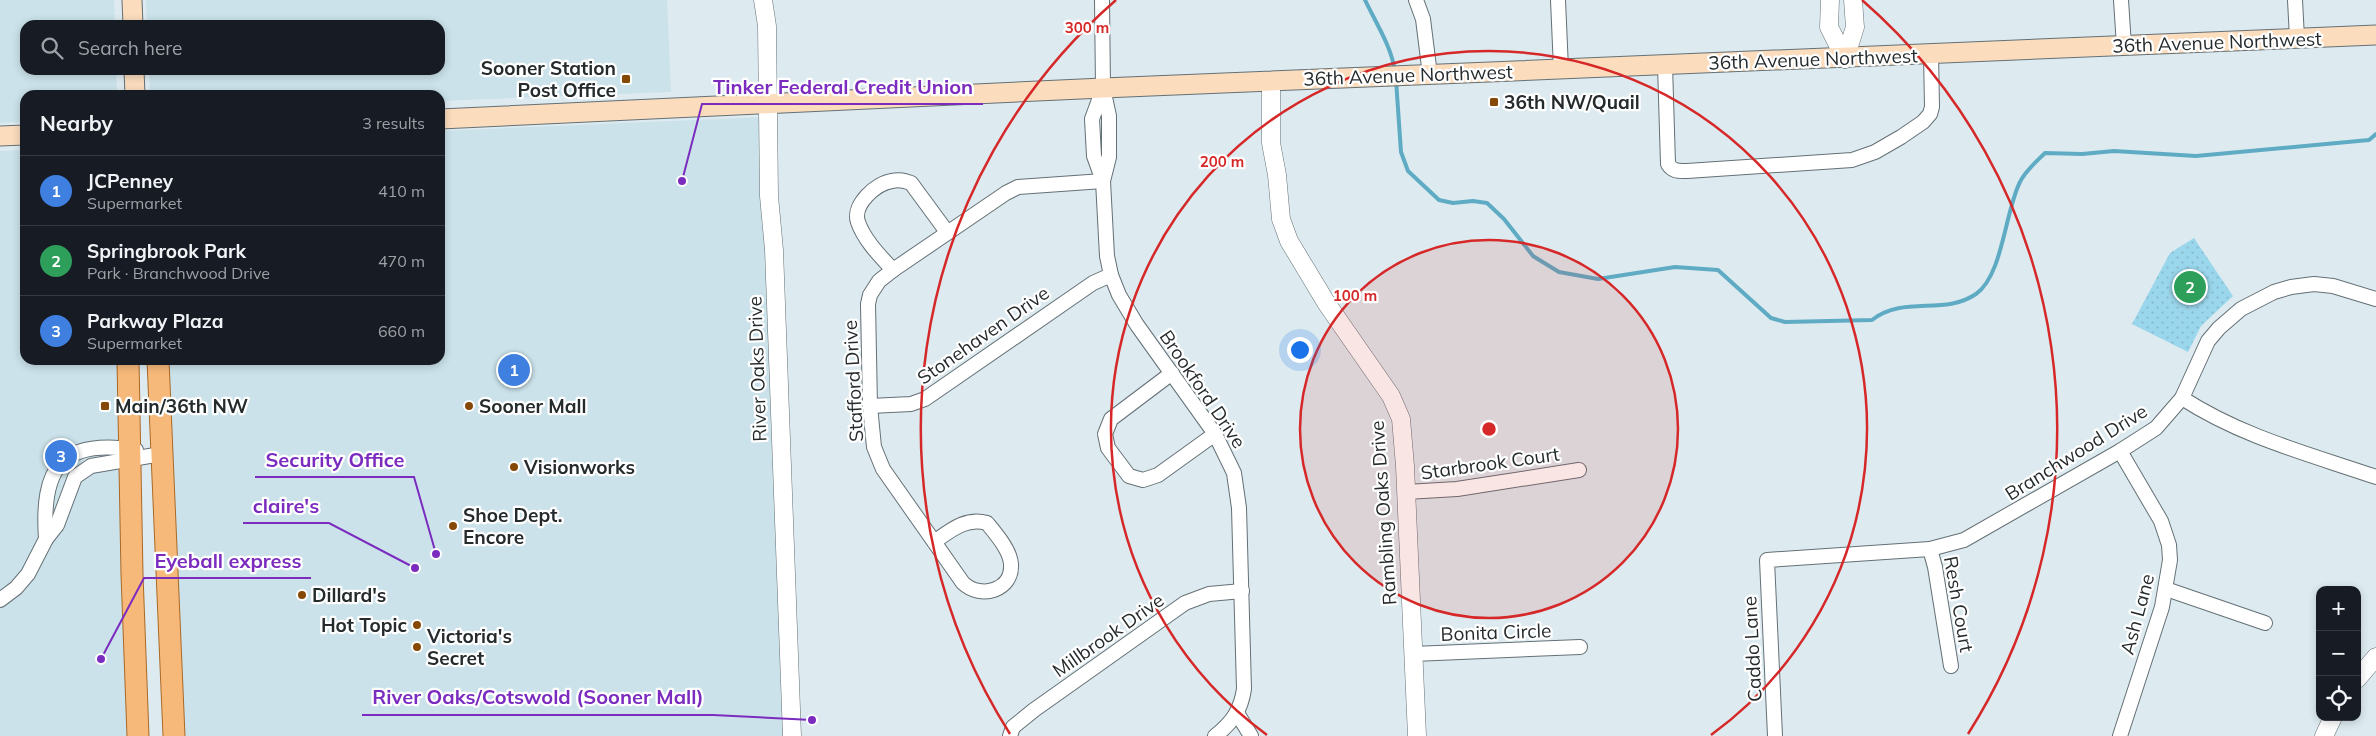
<!DOCTYPE html>
<html lang="en">
<head>
<meta charset="utf-8">
<style>
	:root { --surface:#171b24; --page:#20242c; --text:#f1f3f6; --muted:#9ea1a6; --line:#363941; --accent:#c0a68a }
	body { margin:0; font-family:Mulish,sans-serif; background:var(--page); color:var(--text) }
	.controls { position:absolute; right:15px; bottom:15px; display:grid; overflow:hidden; border-radius:10px; box-shadow:0 2px 8px #0003 }
	.controls button { width:45px; height:45px; display:grid; place-items:center; padding:0; border:0; border-bottom:1px solid var(--line); background:var(--surface); color:var(--text); font:25px sans-serif }
	.you { position:absolute; left:1299px; top:349px; width:18px; height:18px; margin:-12px; border:4px solid #fff; border-radius:50%; background:#1a73e8; box-shadow:0 0 0 8px #1a73e833 }
	.badge { display:grid; place-items:center; width:32px; height:32px; border-radius:50%; background:var(--accent); color:#fff; font-size:16px; font-weight:700 }
	.pin { position:absolute; translate:-50% -50%; border:2px solid #fff; box-shadow:0 1px 5px #0006 }
	.list { margin:0; padding:0; list-style:none }
	h2 { display:flex; justify-content:space-between; align-items:center; height:65px; margin:0; padding:0 20px; font-size:21px }
	h2 small { font-size:16px; font-weight:400; color:var(--muted) }
	.list li { display:grid; grid-template-columns:32px 1fr auto; gap:15px; align-items:center; box-sizing:border-box; height:70px; padding:0 20px; border-top:1px solid var(--line) }
	.list b { display:block; font-size:19px; white-space:nowrap }
	.list p { margin:0; font-size:16px; white-space:nowrap; color:var(--muted) }
	.list em { font-size:16px; font-style:normal; color:var(--muted) }
	.icon { flex:none; width:28px; height:28px; fill:none; stroke:currentColor; stroke-width:2; stroke-linecap:round; stroke-linejoin:round }
	.map { position:relative; flex:none; width:2376px; height:736px; overflow:hidden }
	.search { position:absolute; background:var(--surface); box-shadow:0 2px 8px #0003; left:20px; top:20px; width:425px; height:55px; display:flex; align-items:center; gap:12px; box-sizing:border-box; padding:0 18px; border-radius:15px; color:var(--muted); font-size:19px }
	.panel { position:absolute; background:var(--surface); box-shadow:0 2px 8px #0003; left:20px; top:90px; width:425px; height:275px; border-radius:15px }
	.map>svg:first-child { display:block }
	.built { fill:#cbe2ea }
	.green { fill:url(#green-dots) }
	.lines { fill:none; stroke-linecap:round; stroke-linejoin:round }
	.stream { stroke:#5fabc4; stroke-width:4 }
	.minor-casing { stroke:#647075; stroke-width:16 }
	.tertiary-casing { stroke:#647075; stroke-width:19 }
	.secondary-casing { stroke:#647075; stroke-width:21 }
	.primary-casing { stroke:#aa6926; stroke-width:23 }
	.minor { stroke:#fff; stroke-width:14 }
	.tertiary { stroke:#fff; stroke-width:18 }
	.secondary { stroke:#fbdcbd; stroke-width:19 }
	.primary { stroke:#f7b97a; stroke-width:21 }
	.ring { fill:none; stroke:#d62828; stroke-width:2.5 }
	.poi-dot { fill:#854805; stroke:#fff; stroke-width:2 }
	.labels { text-anchor:middle; dominant-baseline:central; stroke-width:4.5; stroke-linejoin:round; paint-order:stroke }
	.street-label { font-size:19px; fill:#252b2c; stroke:#fff }
	.poi-label { font-size:19px; font-weight:bold; fill:#252b2c; stroke:#fff; text-anchor:start }
	.centre { fill:#d62828; stroke:#fff; stroke-width:2.5 }
	.ring-label { font-size:15px; text-anchor:middle; font-weight:bold; fill:#d62828; stroke:#fff; stroke-width:4.5; stroke-linejoin:round; paint-order:stroke }
	.leader { fill:none; stroke:#7b2cbf; stroke-width:2 }
	.callout-dot { fill:#7b2cbf; stroke:#fff; stroke-width:2 }
	.callout-label { font-size:20px; text-anchor:middle; font-weight:bold; fill:#7b2cbf; stroke:#fff; stroke-width:4.5; stroke-linejoin:round; paint-order:stroke }
</style>
</head>
<body>
<div class="map">
<svg width="2376" height="736" viewBox="0 0 2376 736">
	<defs>
		<pattern id="green-dots" width="8" height="8" patternUnits="userSpaceOnUse" patternTransform="scale(1.25)"><rect width="8" height="8" fill="#9bd7ec"/><path d="M2 2h.1M6 6h.1" fill="none" stroke="#85b9cb" stroke-width="1.8" stroke-linecap="round"/></pattern>
	</defs>
	<rect width="100%" height="100%" fill="#ddebf0"/>
	<g class="built">
		<path d="M0,0H114L115,25H25V70H116L117,95H25V122L0,123Z"/>
		<path d="M146,0H667L671,92L440,101V95H150L149,70H440V25H147Z"/>
		<path d="M765,117L786,736H171L162,360H440V131Z"/>
		<path d="M25,150V360H118L129,736H0V151Z"/>
	</g>
	<path class="green" d="M2194,238L2233,296L2201,326L2188,352L2132,324L2170,253Z"/>
	<g class="lines">
		<g class="stream">
			<path d="M1365,0C1376,23 1391,46 1395,71"/>
			<path d="M1396,80L1401,152L1408,171L1439,200L1453,203L1473,201L1487,203L1504,219L1533,256L1541,261L1559,272L1598,279L1675,267L1718,270L1771,318L1785,322L1872,320C1904,295 1944,316 1976,294C2003,275 2005,211 2020,182C2025,171 2036,162 2045,153L2082,154L2114,151L2196,156L2369,140L2376,134"/>
		</g>
		<defs>
			<g id="minor">
				<path d="M1102,0L1103,88L1109,116V157L1103,181L1107,256L1111,275L1119,295L1137,325L1215,434L1234,473L1239,508L1244,689C1241,710 1232,723 1215,736"/>
				<path d="M1416,0L1423,19L1430,75"/>
				<path d="M1558,0L1561,69"/>
				<path d="M2121,0L2124,46"/>
				<path d="M2295,0L2297,38"/>
				<path d="M1665,65L1668,164C1673,172 1679,171 1687,171L1852,160L1875,152L1901,137L1923,122L1930,114L1932,107L1931,54"/>
				<path d="M1103,89L1092,119L1094,156L1103,181"/>
				<path d="M893,270C881,257 864,240 858,222C852,205 876,183 892,181C899,179 905,181 911,183L947,232"/>
				<path d="M1172,373L1111,419L1105,434L1108,448L1129,476L1143,480L1158,475L1215,434"/>
				<path d="M2182,398C2242,437 2309,454 2376,477"/>
				<path d="M870,406L911,404L925,399L1093,283L1111,275"/>
				<path d="M2120,451L2161,521L2169,545L2170,560L2162,607L2120,736"/>
				<path d="M1406,492L1457,489L1579,470"/>
				<path d="M46,539C41,468 61,438 136,450"/>
				<path d="M934,542C951,530 966,517 987,523C996,534 1010,550 1011,564C1013,590 981,600 963,583L883,469L874,447L870,406L868,304L870,295L879,281L893,270L1006,193L1018,187L1103,181"/>
				<path d="M1930,549L1935,567L1951,666"/>
				<path d="M2166,589L2265,623"/>
				<path d="M0,600L16,588L28,574L46,539L57,525L75,477L91,466L161,454"/>
				<path d="M1413,654L1580,647"/>
				<path d="M1237,713L1251,736"/>
				<path d="M1010,736L1013,727L1034,710L1185,603L1209,594L1242,591"/>
				<path d="M1775,736L1767,560L1930,549L1964,540L2120,451L2156,428L2182,398L2208,341L2219,328L2241,309L2274,292L2291,287L2314,284L2333,286L2376,299"/>
			</g>
			<g id="tertiary">
				<path d="M763,0L767,26L769,196L774,250L792,736"/>
				<path d="M1830,0L1829,27L1845,59"/>
				<path d="M1845,59L1855,27L1853,0"/>
				<path d="M1271,81V143L1277,175L1281,219L1289,241L1327,304L1391,396L1401,419L1405,466L1417,736"/>
				<path d="M2357,679L2376,657"/>
				<path d="M2324,736L2333,717"/>
			</g>
			<g id="secondary">
				<path d="M132,0L133,25"/>
				<path d="M134,70L135,95"/>
				<path d="M440,119L1103,88L2376,35"/>
				<path d="M0,136L25,135"/>
			</g>
			<g id="primary">
				<path d="M128,360L132,574L138,736"/>
				<path d="M158,360L174,736"/>
			</g>
		</defs>
		<use href="#minor" class="minor-casing"/>
		<use href="#tertiary" class="tertiary-casing"/>
		<use href="#secondary" class="secondary-casing"/>
		<use href="#primary" class="primary-casing"/>
		<use href="#minor" class="minor"/>
		<use href="#tertiary" class="tertiary"/>
		<use href="#secondary" class="secondary"/>
		<use href="#primary" class="primary"/>
	</g>
	<circle cx="1489" cy="429" r="189" fill="#d62828" fill-opacity=".12"/>
	<g class="ring">
		<circle cx="1489" cy="429" r="189"/>
		<path d="M1267 735A378 378 0 1 1 1711 735"/>
		<path d="M1010 734A568 568 0 0 1 1116 0M1862 0A568 568 0 0 1 1968 734"/>
	</g>
	<g class="poi-dot">
		<rect x="621" y="74" width="10" height="10" rx="2.5"/>
		<rect x="1489" y="97" width="10" height="10" rx="2.5"/>
		<rect x="100" y="401" width="10" height="10" rx="2.5"/>
		<circle cx="469" cy="406" r="5"/>
		<circle cx="514" cy="467" r="5"/>
		<circle cx="453" cy="526" r="5"/>
		<circle cx="302" cy="595" r="5"/>
		<circle cx="417" cy="625" r="5"/>
		<circle cx="417" cy="647" r="5"/>
	</g>
	<g class="labels">
		<g class="street-label">
			<text transform="translate(2217 42) rotate(-2)">36th Avenue Northwest</text>
			<text transform="translate(1813 59) rotate(-2)">36th Avenue Northwest</text>
			<text transform="translate(1408 75) rotate(-2)">36th Avenue Northwest</text>
			<text transform="translate(983 335) rotate(-35)">Stonehaven Drive</text>
			<text transform="translate(757 369) rotate(-92)">River Oaks Drive</text>
			<text transform="translate(853 381) rotate(-93)">Stafford Drive</text>
			<text transform="translate(1203 389) rotate(56)">Brookford Drive</text>
			<text transform="translate(2076 452) rotate(-32)">Branchwood Drive</text>
			<text transform="translate(1490 463) rotate(-8)">Starbrook Court</text>
			<text transform="translate(1383 513) rotate(-94)">Rambling Oaks Drive</text>
			<text transform="translate(1959 604) rotate(80)">Resh Court</text>
			<text transform="translate(2137 614) rotate(-75)">Ash Lane</text>
			<text transform="translate(1496 632) rotate(-2)">Bonita Circle</text>
			<text transform="translate(1108 635) rotate(-35)">Millbrook Drive</text>
			<text transform="translate(1752 649) rotate(-93)">Caddo Lane</text>
		</g>
		<g class="poi-label">
			<text x="616" y="68" text-anchor="end">Sooner Station<tspan x="616" dy="22">Post Office</tspan></text>
			<text x="1504" y="102">36th NW/Quail</text>
			<text x="115" y="406">Main/36th NW</text>
			<text x="479" y="406">Sooner Mall</text>
			<text x="524" y="467">Visionworks</text>
			<text x="463" y="515">Shoe Dept.<tspan x="463" dy="22">Encore</tspan></text>
			<text x="312" y="595">Dillard's</text>
			<text x="407" y="625" text-anchor="end">Hot Topic</text>
			<text x="427" y="636">Victoria's<tspan x="427" dy="22">Secret</tspan></text>
		</g>
	</g>
	<circle cx="1489" cy="429" r="8" class="centre"/>
	<g class="ring-label">
		<text x="1087" y="33">300 m</text>
		<text x="1222" y="167">200 m</text>
		<text x="1355" y="301">100 m</text>
	</g>
	<path class="leader" d="M682 181L702 104H983M436 554L414 477H255M415 568L329 523H243M101 659L144 578H311M812 720L713 715H362"/>
	<g class="callout-dot">
		<circle cx="682" cy="181" r="5"/>
		<circle cx="436" cy="554" r="5"/>
		<circle cx="415" cy="568" r="5"/>
		<circle cx="101" cy="659" r="5"/>
		<circle cx="812" cy="720" r="5"/>
	</g>
	<g class="callout-label">
		<text x="843" y="94">Tinker Federal Credit Union</text>
		<text x="335" y="467">Security Office</text>
		<text x="286" y="513">claire's</text>
		<text x="228" y="568">Eyeball express</text>
		<text x="538" y="704">River Oaks/Cotswold (Sooner Mall)</text>
	</g>
</svg>
<div class="controls">
<button>+</button>
<button>−</button>
<button><svg class="icon" aria-label="locate" viewBox="0 0 24 24"><circle cx="12" cy="12" r="6"/><path d="M12 2v4M12 18v4M2 12h4M18 12h4"/></svg></button>
</div>
<div class="you"></div>
<div class="pin badge" style="left:514px;top:370px;background:#3f7fe0">1</div>
<div class="pin badge" style="left:2190px;top:287px;background:#2e9e5b">2</div>
<div class="pin badge" style="left:61px;top:456px;background:#3f7fe0">3</div>
<div class="search"><svg class="icon" aria-label="search" viewBox="0 0 24 24"><circle cx="10" cy="10" r="6"/><path d="M15 15l6 6"/></svg>Search here</div>
<section class="panel">
<h2>Nearby<small>3 results</small></h2>
<ul class="list">
<li><span class="badge" style="background:#3f7fe0">1</span><div><b>JCPenney</b><p>Supermarket</p></div><em>410 m</em></li>
<li><span class="badge" style="background:#2e9e5b">2</span><div><b>Springbrook Park</b><p>Park · Branchwood Drive</p></div><em>470 m</em></li>
<li><span class="badge" style="background:#3f7fe0">3</span><div><b>Parkway Plaza</b><p>Supermarket</p></div><em>660 m</em></li>
</ul>
</section>
</div>
</body>
</html>
